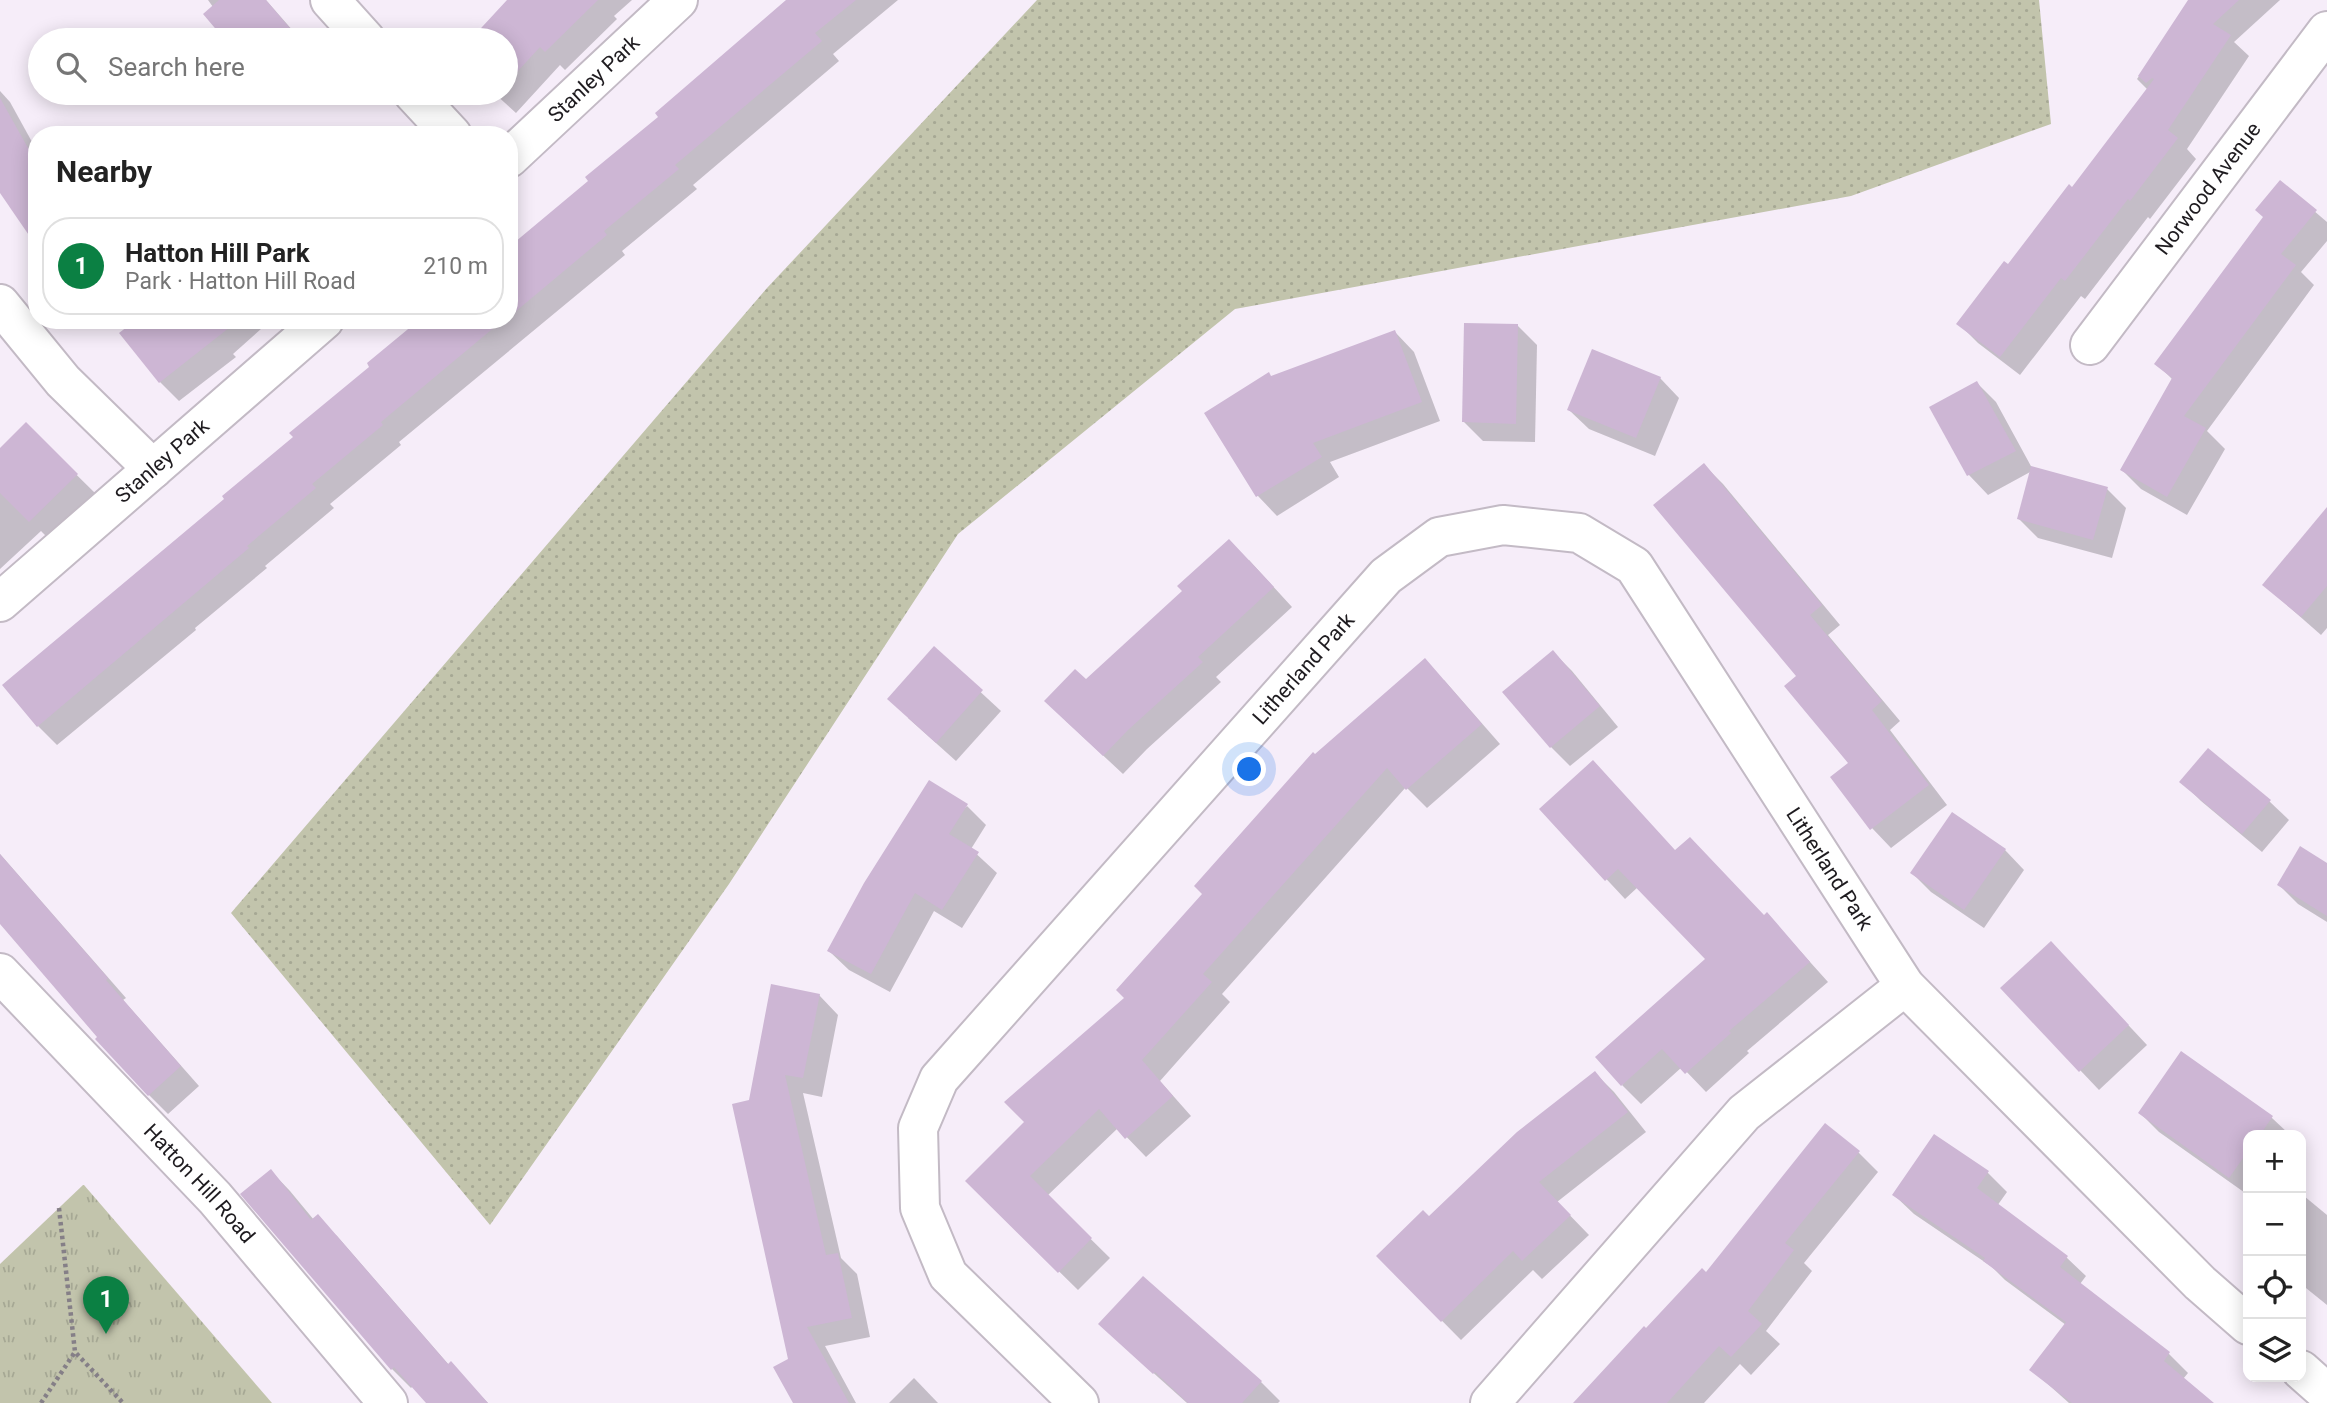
<!DOCTYPE html>
<html lang="en">
<head>
<meta charset="utf-8">
<style>
	:root { --surface:#fff; --page:#f6f6f6; --text:#222; --muted:#767676; --line:#e0e0e0; --accent:#0b8043 }
	body { margin:0; font-family:Roboto,sans-serif; background:var(--page); color:var(--text) }
	.controls { position:absolute; right:21px; bottom:21px; display:grid; overflow:hidden; border-radius:14px; box-shadow:0 4px 18px #0003 }
	.controls button { width:63px; height:63px; display:grid; place-items:center; padding:0; border:0; border-bottom:2px solid var(--line); background:var(--surface); color:var(--text); font:35px sans-serif }
	.you { position:absolute; left:1250px; top:770px; width:24px; height:24px; margin:-18px; border:5px solid #fff; border-radius:50%; background:#1a73e8; box-shadow:0 0 0 10px #1a73e833 }
	.badge { display:grid; place-items:center; width:46px; height:46px; border-radius:50%; background:var(--accent); color:#fff; font-size:23px; font-weight:700 }
	.pin { position:absolute; translate:-50% -58px; filter:drop-shadow(0 2px 4px #0008) }
	.pin::after { content:''; position:absolute; top:37px; width:24px; height:21px; background:inherit; clip-path:polygon(0 0,100% 0,50% 100%) }
	.list { margin:0; padding:0; list-style:none }
	h2 { display:flex; justify-content:space-between; align-items:center; height:91px; margin:0; padding:0 28px; font-size:30px }
	h2 small { font-size:23px; font-weight:400; color:var(--muted) }
	.list li { display:grid; grid-template-columns:46px 1fr auto; gap:21px; align-items:center; box-sizing:border-box; height:98px; margin:0 14px 14px; padding:0 14px; border:2px solid var(--line); border-radius:28px }
	.list b { display:block; font-size:26px; white-space:nowrap }
	.list p { margin:0; font-size:23px; white-space:nowrap; color:var(--muted) }
	.list em { font-size:23px; font-style:normal; color:var(--muted) }
	.icon { flex:none; width:38px; height:38px; fill:none; stroke:currentColor; stroke-width:2; stroke-linecap:round; stroke-linejoin:round }
	.map { position:relative; flex:none; width:2327px; height:1403px; overflow:hidden }
	.search { position:absolute; background:var(--surface); box-shadow:0 4px 18px #0003; left:28px; top:28px; width:490px; height:77px; display:flex; align-items:center; gap:18px; box-sizing:border-box; padding:0 24px; border-radius:38px; color:var(--muted); font-size:26px }
	.panel { position:absolute; background:var(--surface); box-shadow:0 4px 18px #0003; left:28px; top:126px; width:490px; height:203px; border-radius:28px }
	.map>svg:first-child { display:block }
	.grass { fill:url(#grass-dots) }
	.park { fill:url(#park-tufts) }
	.shadow { fill:#0003 }
	.building { fill:#cdb6d4 }
	.lines { fill:none; stroke-linecap:round; stroke-linejoin:round }
	.street-casing { stroke:#c3bac5; stroke-width:42 }
	.path { stroke:#857f87; stroke-width:4.5; stroke-dasharray:3.5 3.5; stroke-linecap:butt }
	.street { stroke:#fff; stroke-width:38 }
	.labels { text-anchor:middle; dominant-baseline:central; stroke-width:5; stroke-linejoin:round; paint-order:stroke }
	.street-label { font-size:21px; fill:#1e1b1f; stroke:#f6edf9 }
</style>
</head>
<body>
<div class="map">
<svg width="2327" height="1403" viewBox="0 0 2327 1403">
	<defs>
		<pattern id="grass-dots" width="8" height="8" patternUnits="userSpaceOnUse" patternTransform="scale(1.75)"><rect width="8" height="8" fill="#c2c4ac"/><path d="M2 2h.1M6 6h.1" fill="none" stroke="#a6a894" stroke-width="1.8" stroke-linecap="round"/></pattern>
		<pattern id="park-tufts" width="24" height="20" patternUnits="userSpaceOnUse" patternTransform="scale(1.75)"><rect width="24" height="20" fill="#c2c4ac"/><path d="M3 7l-1-3M5 7V3M7 7l1-3M15 17l-1-3M17 17v-4M19 17l1-3" fill="none" stroke="#a6a894"/></pattern>
	</defs>
	<rect width="100%" height="100%" fill="#f6edf9"/>
	<path class="grass" d="M1037,0H2039L2051,124L1851,196L1235,309L958,534L729,884L490,1225L231,913L767,288Z"/>
	<path class="park" d="M83,1185H84L272,1403H0V1264Z"/>
	<g class="shadow">
		<path d="M208,0H266L301,40H227L205,14L213,7Z"/>
		<path d="M509,0H632L614,16L617,19L565,70L560,65L516,113L494,93H506V40H472Z"/>
		<path d="M790,0H898L833,54L839,61L693,185L697,189L622,251L625,255L399,442L401,445L330,504L334,508L265,566L267,568L195,628L196,630L57,745L38,726L4,686L227,499L422,320H509V249L590,182Z"/>
		<path d="M2191,0H2280L2234,42L2249,56L2187,149L2196,159L2150,219L2148,217L2085,299L2081,296L2020,375L1978,343L1959,324L2073,189L2148,90L2137,79Z"/>
		<path d="M0,91L10,102L37,151V243L0,190Z"/>
		<path d="M355,126L365,135H347Z"/>
		<path d="M2280,182L2327,222V241L2301,272L2314,285L2207,431L2225,449L2187,515L2141,489L2122,470L2173,380L2157,364L2265,217Z"/>
		<path d="M138,320H271L233,354L236,357L179,401L160,382Z"/>
		<path d="M1517,325L1537,345L1535,442L1483,441L1464,422Z"/>
		<path d="M1395,332L1414,352L1440,421L1330,462L1339,477L1277,516L1258,496L1206,413L1272,378Z"/>
		<path d="M1660,378L1679,398L1655,456L1589,429L1569,410Z"/>
		<path d="M1977,383L1996,402L2032,468L2107,489L2126,508L2112,558L2038,538L2019,519L2032,471L1988,495L1969,475L1932,408Z"/>
		<path d="M26,425L96,494L50,540L41,531L0,569V451Z"/>
		<path d="M1704,465L1723,484L1840,625L1828,635L1900,721L1890,730L1947,805L1891,848L1872,828L1851,764Z"/>
		<path d="M2327,509V628L2321,635L2264,585Z"/>
		<path d="M1249,560L1292,607L1216,677L1221,682L1147,749L1123,774L1065,720L1086,682Z"/>
		<path d="M934,649L1001,711L956,761L908,718Z"/>
		<path d="M1553,652L1572,671L1618,727L1570,766L1551,747Z"/>
		<path d="M1444,680L1500,744L1427,808L1406,787L1222,994L1230,1002L1160,1081L1191,1116L1146,1157L1118,1128L1047,1196L1110,1258L1078,1290L967,1181L1026,1122L1126,998L1204,894L1315,756Z"/>
		<path d="M2182,782L2269,801L2289,820L2262,852L2201,801Z"/>
		<path d="M967,806L986,825L971,849L997,873L962,928L934,911L890,992L849,970L829,951Z"/>
		<path d="M1541,809L1676,852L1764,917L1767,914L1828,982L1747,1051L1749,1053L1706,1092L1682,1067L1641,1104L1622,1085L1707,959L1638,887L1625,899Z"/>
		<path d="M1952,814L2005,850L2024,870L1984,928L1931,892L1912,873Z"/>
		<path d="M0,854L126,998L123,1000L199,1086L168,1114L149,1095L0,922Z"/>
		<path d="M2327,865V922L2298,904L2279,885Z"/>
		<path d="M2070,963L2147,1045L2099,1090L2003,989Z"/>
		<path d="M819,995L838,1015L822,1097L803,1093L841,1258L857,1274L870,1337L825,1346L856,1403H795L750,1102Z"/>
		<path d="M1595,1073L1614,1092L1646,1132L1557,1202L1589,1235L1542,1279L1533,1270L1461,1340L1378,1256L1429,1219Z"/>
		<path d="M2140,1113L2272,1118L2290,1135H2248V1195L2159,1132Z"/>
		<path d="M1825,1126L1859,1153L1878,1172L1804,1263L1812,1271L1766,1331L1780,1344L1751,1375L1740,1364L1704,1403H1575L1646,1330L1706,1274Z"/>
		<path d="M271,1171L290,1191L314,1220L337,1236L449,1365L451,1364L488,1403H428L413,1386L411,1388L392,1369Z"/>
		<path d="M1987,1172L2007,1192L1997,1206L2066,1257L2086,1276L2080,1284L2169,1354L2188,1373L2183,1379L2212,1403H2069L2032,1370L2066,1325L2005,1280L1992,1267L1914,1214L1894,1195Z"/>
		<path d="M2304,1196L2327,1215V1305L2301,1284V1199Z"/>
		<path d="M1120,1343L1261,1382L1280,1401L1278,1403H1187Z"/>
		<path d="M914,1378L938,1403H889Z"/>
	</g>
	<g class="building">
		<path d="M219,0H266L300,40H225L203,14Z"/>
		<path d="M507,0H598L545,52L540,47L506,84V40H470Z"/>
		<path d="M786,0H856L815,33L822,41L675,165L679,169L604,231L607,235L509,317V247L588,181L585,177L658,117L655,113Z"/>
		<path d="M2188,0H2239L2213,24L2231,35L2168,130L2178,138L2130,201L2128,199L2065,281L2061,278L2000,357L1956,324L2004,261L2008,264L2069,184L2072,187L2154,79L2152,78L2146,83L2138,76Z"/>
		<path d="M0,98L37,164V247L0,193Z"/>
		<path d="M2280,180L2317,210L2281,254L2296,265L2184,416L2206,428L2167,497L2120,470L2172,378L2154,364L2263,217L2255,210Z"/>
		<path d="M136,320H239L159,383L119,333Z"/>
		<path d="M419,320H503L381,422L383,425L312,484L316,488L247,546L249,548L37,727L2,685L224,499L222,496L293,437L289,433L369,367L367,363Z"/>
		<path d="M1464,323L1518,324L1516,424L1462,422Z"/>
		<path d="M1395,330L1422,402L1313,443L1322,457L1256,497L1204,413L1269,372L1271,376Z"/>
		<path d="M1592,349L1661,377L1636,438L1567,410Z"/>
		<path d="M1977,381L2016,451L1967,476L1929,407Z"/>
		<path d="M26,422L78,474L29,522L0,493V448Z"/>
		<path d="M1704,463L1822,605L1810,615L1882,701L1872,710L1929,785L1870,830L1830,777L1848,763L1784,686L1796,676L1653,505Z"/>
		<path d="M2031,466L2108,487L2093,540L2017,519Z"/>
		<path d="M2327,507V586L2301,617L2262,585Z"/>
		<path d="M1229,539L1274,587L1198,657L1203,662L1128,730L1103,756L1044,701L1075,669L1086,679L1182,591L1177,586Z"/>
		<path d="M934,646L983,690L936,743L887,699Z"/>
		<path d="M1553,650L1600,706L1550,748L1502,692Z"/>
		<path d="M1425,658L1482,724L1406,790L1387,768L1203,974L1212,982L1142,1060L1173,1096L1125,1139L1099,1109L1030,1176L1092,1238L1058,1273L965,1181L1024,1122L1004,1102L1124,998L1116,990L1202,894L1194,886L1313,752L1315,754Z"/>
		<path d="M2208,748L2271,800L2242,834L2179,782Z"/>
		<path d="M1593,760L1675,850L1690,837L1764,915L1767,912L1810,962L1729,1031L1731,1033L1685,1074L1662,1049L1621,1086L1595,1057L1705,959L1618,869L1605,881L1539,809Z"/>
		<path d="M929,780L968,804L949,834L979,852L942,910L915,893L871,974L827,951L864,883Z"/>
		<path d="M1952,812L2006,849L1964,910L1910,873Z"/>
		<path d="M2300,846L2327,863V916L2277,885Z"/>
		<path d="M0,854L108,978L106,980L181,1066L148,1096L95,1039L97,1037L0,924Z"/>
		<path d="M2051,941L2129,1025L2079,1072L2000,988Z"/>
		<path d="M771,984L820,994L803,1078L785,1075L826,1255L838,1253L852,1318L807,1327L849,1403H793L773,1367L788,1359L732,1104L749,1100Z"/>
		<path d="M2181,1051L2273,1116L2260,1135H2248V1151L2229,1178L2138,1113Z"/>
		<path d="M1595,1071L1628,1112L1539,1182L1571,1215L1522,1261L1513,1251L1441,1322L1376,1256L1423,1210L1429,1216L1517,1132Z"/>
		<path d="M1825,1123L1860,1151L1785,1243L1794,1250L1748,1311L1762,1324L1731,1357L1719,1346L1667,1403H1573L1644,1326L1646,1328L1702,1268L1706,1272Z"/>
		<path d="M1934,1134L1989,1171L1977,1188L2068,1256L2060,1267L2170,1352L2164,1361L2214,1403H2072L2029,1370L2066,1322L1983,1261L1985,1258L1892,1195Z"/>
		<path d="M271,1169L311,1220L318,1214L448,1364L451,1361L488,1403H426L394,1367L391,1370L240,1194Z"/>
		<path d="M1143,1276L1262,1381L1242,1403H1188L1155,1372L1153,1374L1098,1324Z"/>
	</g>
	<g class="lines">
		<defs>
			<g id="street">
				<path d="M330,0L366,40"/>
				<path d="M413,93L452,135"/>
				<path id="s1" d="M509,158L678,0"/>
				<path d="M0,304L63,381L153,469"/>
				<path id="s2" d="M2090,345L2327,31"/>
				<path id="s3" d="M0,602L324,320"/>
				<path id="s4" d="M0,973L215,1198L388,1403"/>
				<path d="M2301,1370L2327,1393"/>
				<path id="s5" d="M1079,1403L948,1275L920,1208L918,1128L939,1079L1386,576L1439,537L1503,525L1579,533L1634,566L1905,986L2200,1283L2248,1325"/>
				<path d="M1490,1403L1744,1113L1905,986"/>
			</g>
		</defs>
		<use href="#street" class="street-casing"/>
		<g class="path">
			<path d="M59,1208L75,1352L123,1403"/>
			<path d="M41,1403L75,1352"/>
		</g>
		<use href="#street" class="street"/>
	</g>
	<g class="labels">
		<g class="street-label">
			<text stroke="none"><textPath href="#s1" startOffset="116">Stanley Park</textPath></text>
			<text stroke="none"><textPath href="#s2" startOffset="196">Norwood Avenue</textPath></text>
			<text stroke="none"><textPath href="#s3" startOffset="215">Stanley Park</textPath></text>
			<text stroke="none"><textPath href="#s5" startOffset="938">Litherland Park</textPath></text>
			<text stroke="none"><textPath href="#s5" startOffset="1694">Litherland Park</textPath></text>
			<text stroke="none"><textPath href="#s4" startOffset="290">Hatton Hill Road</textPath></text>
		</g>
	</g>
</svg>
<div class="controls">
<button>+</button>
<button>−</button>
<button><svg class="icon" aria-label="locate" viewBox="0 0 24 24"><circle cx="12" cy="12" r="6"/><path d="M12 2v4M12 18v4M2 12h4M18 12h4"/></svg></button>
<button><svg class="icon" aria-label="layers" viewBox="0 0 24 24"><path d="M12 4l9 5-9 5-9-5zM3 14l9 5 9-5"/></svg></button>
</div>
<div class="you"></div>
<div class="pin badge" style="left:106px;top:1334px">1</div>
<div class="search"><svg class="icon" aria-label="search" viewBox="0 0 24 24"><circle cx="10" cy="10" r="6"/><path d="M15 15l6 6"/></svg>Search here</div>
<section class="panel">
<h2>Nearby<small></small></h2>
<ul class="list">
<li><span class="badge">1</span><div><b>Hatton Hill Park</b><p>Park · Hatton Hill Road</p></div><em>210 m</em></li>
</ul>
</section>
</div>
</body>
</html>
